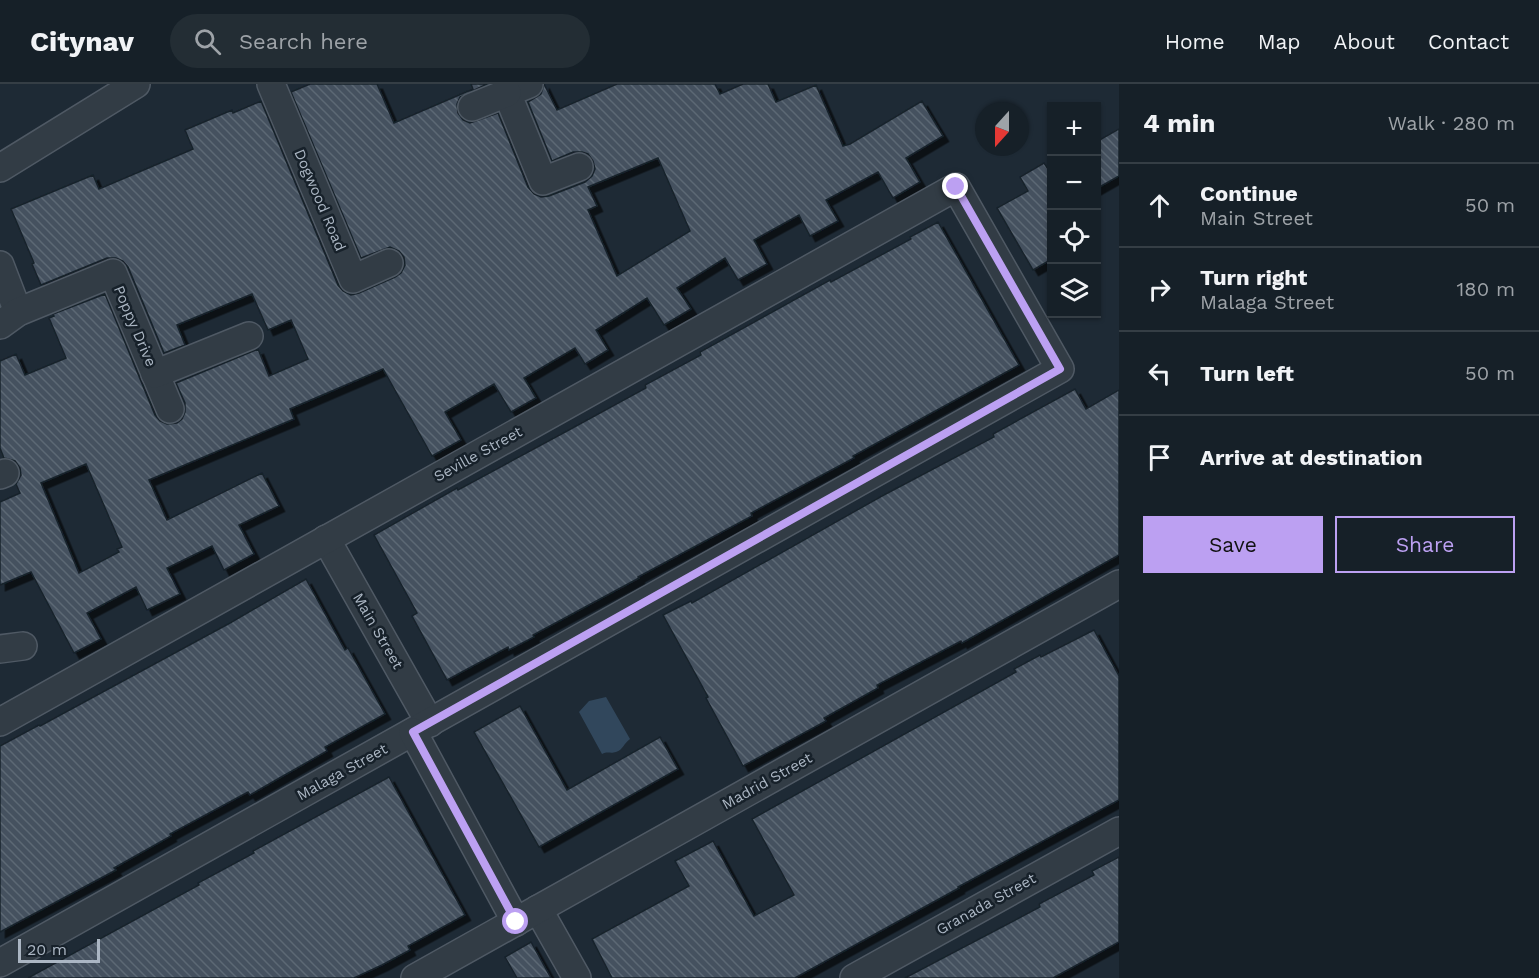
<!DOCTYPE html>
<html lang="en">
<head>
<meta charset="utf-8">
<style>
	:root { --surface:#162028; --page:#232d34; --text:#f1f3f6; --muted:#9ea3a8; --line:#353e45; --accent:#bca0f2 }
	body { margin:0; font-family:"Work Sans",sans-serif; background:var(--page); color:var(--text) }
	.controls { position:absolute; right:18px; top:18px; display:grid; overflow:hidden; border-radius:0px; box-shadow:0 2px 4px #0004 }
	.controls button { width:54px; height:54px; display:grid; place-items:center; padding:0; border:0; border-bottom:2px solid var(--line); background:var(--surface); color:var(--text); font:30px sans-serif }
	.compass { position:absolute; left:975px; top:18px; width:54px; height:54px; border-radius:50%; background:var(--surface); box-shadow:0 2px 4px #0004; rotate:201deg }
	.scale { position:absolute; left:18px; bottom:15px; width:82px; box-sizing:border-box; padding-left:6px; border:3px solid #abb6c3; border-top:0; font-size:16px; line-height:21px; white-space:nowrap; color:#abb6c3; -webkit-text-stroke:4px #17212a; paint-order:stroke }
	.stop { position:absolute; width:18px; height:18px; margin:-14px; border:4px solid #bca0f2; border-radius:50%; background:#fff }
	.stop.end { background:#bca0f2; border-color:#fff; box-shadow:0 2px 6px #0008 }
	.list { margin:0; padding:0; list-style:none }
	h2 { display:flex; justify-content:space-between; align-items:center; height:78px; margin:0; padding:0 24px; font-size:26px }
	h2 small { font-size:20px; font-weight:400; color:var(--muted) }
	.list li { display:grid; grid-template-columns:39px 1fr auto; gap:18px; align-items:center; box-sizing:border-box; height:84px; padding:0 24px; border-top:2px solid var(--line) }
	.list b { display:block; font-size:22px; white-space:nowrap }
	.list p { margin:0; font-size:20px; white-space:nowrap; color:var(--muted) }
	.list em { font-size:20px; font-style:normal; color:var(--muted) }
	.actions { display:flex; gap:12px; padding:18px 24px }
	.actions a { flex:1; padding:14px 0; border:2px solid var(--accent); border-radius:0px; text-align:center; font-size:21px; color:var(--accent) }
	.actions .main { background:var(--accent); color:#111 }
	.icon { flex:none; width:33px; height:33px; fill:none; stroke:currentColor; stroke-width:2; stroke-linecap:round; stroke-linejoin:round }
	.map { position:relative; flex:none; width:1119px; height:894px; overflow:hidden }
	header { display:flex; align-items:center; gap:36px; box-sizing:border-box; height:84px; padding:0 30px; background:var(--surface); border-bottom:2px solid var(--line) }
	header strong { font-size:28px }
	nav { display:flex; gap:33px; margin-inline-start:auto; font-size:21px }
	.search { width:420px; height:54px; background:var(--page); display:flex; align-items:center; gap:15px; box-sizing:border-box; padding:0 21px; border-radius:33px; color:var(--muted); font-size:22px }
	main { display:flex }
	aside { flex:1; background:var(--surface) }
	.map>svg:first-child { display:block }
	.water { fill:#31475c }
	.building { fill:url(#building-back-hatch); stroke:#19232c; stroke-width:1.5; fill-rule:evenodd; filter:url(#shadow) }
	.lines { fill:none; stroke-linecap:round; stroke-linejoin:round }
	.minor-casing { stroke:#4f5964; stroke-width:30 }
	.minor { stroke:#323c45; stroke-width:27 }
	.route { stroke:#bca0f2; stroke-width:8 }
	.labels { text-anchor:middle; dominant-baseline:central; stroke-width:5; stroke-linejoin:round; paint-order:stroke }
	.street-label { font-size:15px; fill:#abb6c3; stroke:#17212a }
</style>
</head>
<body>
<header>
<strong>Citynav</strong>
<div class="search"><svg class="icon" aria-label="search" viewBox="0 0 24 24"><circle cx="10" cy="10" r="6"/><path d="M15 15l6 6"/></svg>Search here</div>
<nav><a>Home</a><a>Map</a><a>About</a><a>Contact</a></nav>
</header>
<main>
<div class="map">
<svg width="1119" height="894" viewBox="0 0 1119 894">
	<defs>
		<pattern id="building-back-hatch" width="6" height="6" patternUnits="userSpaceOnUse" patternTransform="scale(1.5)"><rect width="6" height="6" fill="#44515f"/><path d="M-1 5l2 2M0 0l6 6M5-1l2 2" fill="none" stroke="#5c6874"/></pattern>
		<filter id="shadow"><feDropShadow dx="5.5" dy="5.5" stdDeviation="0" flood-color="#0009"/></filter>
	</defs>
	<rect width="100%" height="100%" fill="#1e2a35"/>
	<path class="water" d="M606,613L630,655C624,659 623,666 616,668C610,670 608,667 602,670L579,628L589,617Z"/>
	<g class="building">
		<path d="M310,0H377L394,39L473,5L471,0H487L460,13L457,20L458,29L463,36L470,39L498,29L528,103L534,110L541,113L549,112L585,98L592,92L595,85L593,77L588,70L582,68H573L552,77L528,18L541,10L544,0L557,26L617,0H715L720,10L743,0H768L776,18L816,1L843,62L850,60L922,17L943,52L906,74L920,98L893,114L878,88L826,116L838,137L810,152L799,131L754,156L767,180L738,196L725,174L677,204L691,225L664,241L647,214L596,246L608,266L585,280L575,264L524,294L536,314L511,328L494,300L445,328L461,356L432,372L383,285L290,325L294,335L149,396L167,436L262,389L279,422L239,441L254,470L224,486L212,462L167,484L180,510L147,526L136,503L87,529L101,555L74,569L31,488L0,501V418L20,409L16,400L21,391L20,384L15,377L4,374L0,364V277L16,270L25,291L66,274L49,234L54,232L53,230L105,210L155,331L160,337L167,340L177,339L182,335L185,328V319L176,299L258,265L269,292L308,275L291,236L268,246L252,210L177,241L185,261L164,269L128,183L123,177L116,174H107L41,201L32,180L34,179L11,125L93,91L99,105L193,65L185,46L232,26L233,29L261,17L338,201L343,207L351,211L359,209L395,193L401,189L405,181L404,173L399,167L390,163L361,174L291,8ZM658,74L690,147L617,192L588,126L597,122L588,103ZM86,380L122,463L117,465L119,468L79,489L41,399Z"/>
		<path d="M1119,45V92L1096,105V58Z"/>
		<path d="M1044,79L1052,91V175L1033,186L997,124L1028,107L1020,93Z"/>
		<path d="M938,138L1019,281L853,372L854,374L751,429L752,432L638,493L639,494L533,551L534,553L509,566L508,563L447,596L412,532L417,529L374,451L457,404L458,406L567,347L646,304L645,301L701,271L700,268L830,196L831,198L911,155L910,153Z"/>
		<path d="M1075,305L1086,325L1119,306V471L962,559L961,557L877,601L878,604L824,634L826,637L743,682L706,614L708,613L663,531L691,517L692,519L882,412L994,353L993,350Z"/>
		<path d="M306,495L345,566L348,564L385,630L325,663L327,667L276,696L250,711L248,708L170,750L171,752L114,784L116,786L0,848V662L39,641L40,642L230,539Z"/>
		<path d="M1094,546L1119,592V716L958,803L959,804L795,894H612L592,855L689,802L675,777L713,757L754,832L794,811L752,735L1016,588L1014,585L1040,571L1041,573Z"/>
		<path d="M520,622L567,706L660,653L678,685L539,763L474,648Z"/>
		<path d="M389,693L465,831L408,862L410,866L382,881L354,894H28L199,801L198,799L254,769L253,767Z"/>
		<path d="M1119,773V858L1053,894H905L1040,823L1039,820L1094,791L1092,787Z"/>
		<path d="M531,858L551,894H517L505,873Z"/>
	</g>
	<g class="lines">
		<defs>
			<g id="minor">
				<path d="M271,0L353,195L389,179"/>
				<path d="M529,0L507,9L543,97L579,83"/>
				<path d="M472,23L507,9"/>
				<path d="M0,84L136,0"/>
				<path d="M0,181L18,228"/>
				<path d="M0,241L18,228L113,189L170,325"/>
				<path d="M155,290L249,252"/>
				<path d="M0,391L5,389"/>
				<path d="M326,455L430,639"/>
				<path d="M0,565L23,562"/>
				<path d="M0,638L956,103L1060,285L0,879"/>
				<path d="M413,648L516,838"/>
				<path d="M538,825L577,894"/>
				<path d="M415,894L1119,500"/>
				<path d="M854,894L1119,747"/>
			</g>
		</defs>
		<use href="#minor" class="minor-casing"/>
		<use href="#minor" class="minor"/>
	</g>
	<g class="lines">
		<path class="route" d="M516,838L413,648L1060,285L956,103"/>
	</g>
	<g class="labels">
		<g class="street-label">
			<text transform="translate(320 116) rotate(67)">Dogwood Road</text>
			<text transform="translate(135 242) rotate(67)">Poppy Drive</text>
			<text transform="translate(478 370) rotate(-29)">Seville Street</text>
			<text transform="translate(378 547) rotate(60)">Main Street</text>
			<text transform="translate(342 688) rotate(-29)">Malaga Street</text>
			<text transform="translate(767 697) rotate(-29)">Madrid Street</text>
			<text transform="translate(986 820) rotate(-29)">Granada Street</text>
		</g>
	</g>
</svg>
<div class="controls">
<button>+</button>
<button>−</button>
<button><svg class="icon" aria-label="locate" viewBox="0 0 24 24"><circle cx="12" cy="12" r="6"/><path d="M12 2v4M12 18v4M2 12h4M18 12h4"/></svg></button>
<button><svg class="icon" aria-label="layers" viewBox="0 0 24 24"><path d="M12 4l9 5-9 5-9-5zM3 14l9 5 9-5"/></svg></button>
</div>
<svg class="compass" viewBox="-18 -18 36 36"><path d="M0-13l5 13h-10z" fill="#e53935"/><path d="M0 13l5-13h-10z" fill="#9ea3a8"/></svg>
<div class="scale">20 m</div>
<div class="stop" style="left:516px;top:838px"></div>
<div class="stop end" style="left:956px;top:103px"></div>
</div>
<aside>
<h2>4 min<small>Walk · 280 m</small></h2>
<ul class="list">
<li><svg class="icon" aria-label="ahead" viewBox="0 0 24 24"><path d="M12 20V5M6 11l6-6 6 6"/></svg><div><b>Continue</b><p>Main Street</p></div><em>50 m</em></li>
<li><svg class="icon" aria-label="right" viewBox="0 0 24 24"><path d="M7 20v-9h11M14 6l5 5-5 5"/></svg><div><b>Turn right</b><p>Malaga Street</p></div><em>180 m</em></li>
<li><svg class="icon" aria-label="left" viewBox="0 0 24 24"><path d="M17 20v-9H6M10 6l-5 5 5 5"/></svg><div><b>Turn left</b></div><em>50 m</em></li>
<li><svg class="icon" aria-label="arrive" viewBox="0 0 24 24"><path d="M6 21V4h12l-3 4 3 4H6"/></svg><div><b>Arrive at destination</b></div></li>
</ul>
<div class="actions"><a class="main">Save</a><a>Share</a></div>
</aside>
</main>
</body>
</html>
